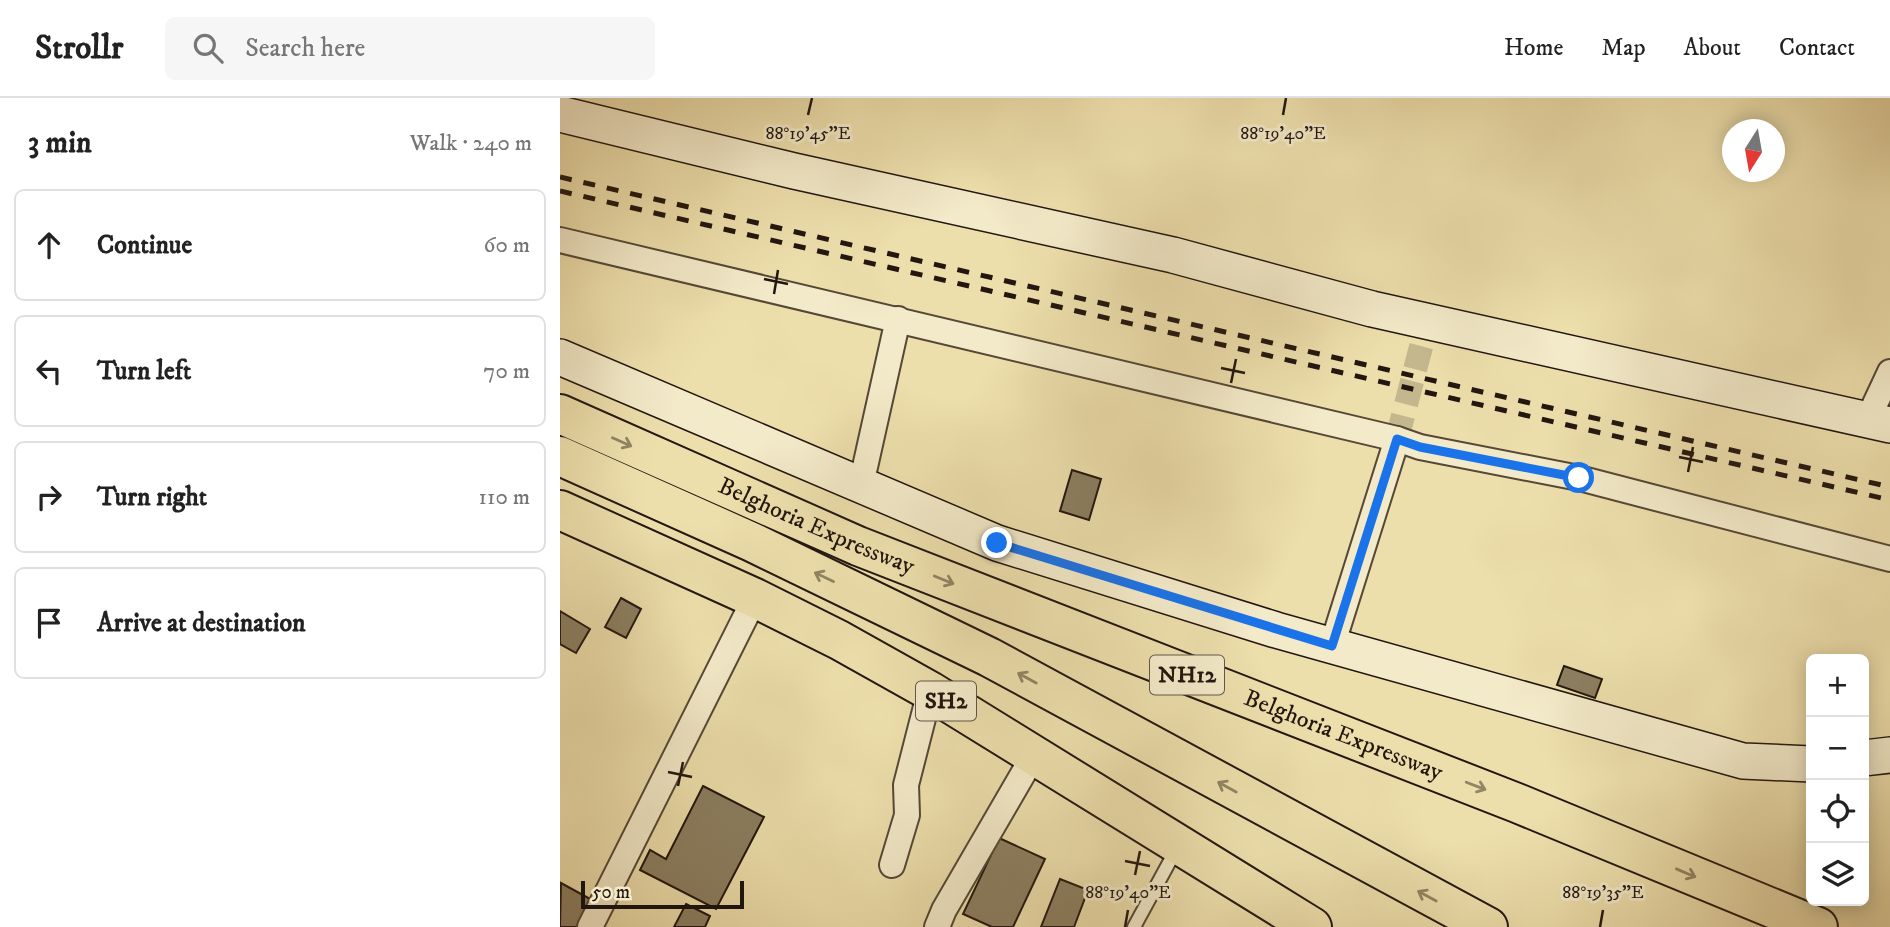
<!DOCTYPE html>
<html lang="en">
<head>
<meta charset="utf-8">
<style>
	:root { --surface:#fff; --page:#f6f6f6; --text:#222; --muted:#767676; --line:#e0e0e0 }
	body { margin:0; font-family:"IM FELL DW Pica",serif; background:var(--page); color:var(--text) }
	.controls { position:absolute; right:21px; bottom:21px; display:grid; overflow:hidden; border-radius:10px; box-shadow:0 4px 18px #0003 }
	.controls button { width:63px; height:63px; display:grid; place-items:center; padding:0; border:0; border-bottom:2px solid var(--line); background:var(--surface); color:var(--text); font:35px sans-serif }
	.compass { position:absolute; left:1162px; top:21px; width:63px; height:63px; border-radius:50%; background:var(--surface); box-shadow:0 4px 18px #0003; rotate:191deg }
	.scale { position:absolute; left:21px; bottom:18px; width:163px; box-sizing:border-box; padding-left:7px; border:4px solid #22160f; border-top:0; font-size:19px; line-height:24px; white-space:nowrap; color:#22160f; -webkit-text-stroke:5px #f3eac9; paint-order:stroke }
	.stop { position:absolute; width:21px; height:21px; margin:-16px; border:5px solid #1a73e8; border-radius:50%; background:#fff }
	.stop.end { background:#1a73e8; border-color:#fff; box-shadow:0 2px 7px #0008 }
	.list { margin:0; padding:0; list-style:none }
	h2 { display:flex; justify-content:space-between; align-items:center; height:91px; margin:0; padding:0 28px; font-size:30px }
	h2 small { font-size:23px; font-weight:400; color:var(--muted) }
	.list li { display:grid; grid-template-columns:46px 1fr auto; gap:21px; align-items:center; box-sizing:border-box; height:112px; margin:0 14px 14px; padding:0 14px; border:2px solid var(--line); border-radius:10px }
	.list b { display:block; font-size:26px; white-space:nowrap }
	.list em { font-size:23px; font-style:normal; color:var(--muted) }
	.icon { flex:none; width:38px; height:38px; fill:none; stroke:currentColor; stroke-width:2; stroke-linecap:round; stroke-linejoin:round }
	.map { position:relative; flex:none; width:1330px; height:829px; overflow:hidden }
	header { display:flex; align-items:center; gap:42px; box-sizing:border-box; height:98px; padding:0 35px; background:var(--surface); border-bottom:2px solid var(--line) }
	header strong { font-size:33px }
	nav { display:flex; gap:38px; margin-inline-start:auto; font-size:24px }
	.search { width:490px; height:63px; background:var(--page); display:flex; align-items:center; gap:18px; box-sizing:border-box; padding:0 24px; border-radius:10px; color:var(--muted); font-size:26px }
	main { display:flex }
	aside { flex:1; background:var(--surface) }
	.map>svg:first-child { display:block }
	.building { fill:#8c7f61; stroke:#22160f; stroke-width:2 }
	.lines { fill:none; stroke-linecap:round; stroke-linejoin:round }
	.street-tunnel { stroke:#c4b78d; stroke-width:24; stroke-dasharray:24 12; stroke-linecap:butt }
	.lane-casing { stroke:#554836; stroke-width:16 }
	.street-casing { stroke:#554836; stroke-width:28 }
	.secondary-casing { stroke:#22160f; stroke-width:38 }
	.primary-casing { stroke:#22160f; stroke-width:42 }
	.highway-casing { stroke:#22160f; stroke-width:42 }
	.lane { stroke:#f3eac9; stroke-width:12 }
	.street { stroke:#f3eac9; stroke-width:24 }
	.secondary { stroke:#f3eac9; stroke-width:35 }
	.primary { stroke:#eddfac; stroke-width:38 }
	.highway { stroke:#eddfac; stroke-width:38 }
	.rail { stroke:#22160f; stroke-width:5; stroke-dasharray:12 12; stroke-linecap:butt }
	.oneway { stroke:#928565 }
	.route { stroke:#1a73e8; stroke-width:9 }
	.ticks { fill:none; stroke:#22160f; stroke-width:2.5 }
	.labels { text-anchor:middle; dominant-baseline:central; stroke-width:6; stroke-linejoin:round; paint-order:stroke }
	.shield { fill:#f3eac9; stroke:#615647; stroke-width:2 }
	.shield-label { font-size:23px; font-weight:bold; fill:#22160f }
	.street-label { font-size:24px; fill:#22160f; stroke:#f3eac9 }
	.ticks-label { font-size:18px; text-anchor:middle; fill:#22160f; stroke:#f3eac9; stroke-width:6; stroke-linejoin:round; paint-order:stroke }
</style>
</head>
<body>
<header>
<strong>Strollr</strong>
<div class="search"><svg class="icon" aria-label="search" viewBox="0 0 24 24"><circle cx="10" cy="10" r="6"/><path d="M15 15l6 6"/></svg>Search here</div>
<nav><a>Home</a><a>Map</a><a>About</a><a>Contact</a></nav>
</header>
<main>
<aside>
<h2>3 min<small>Walk · 240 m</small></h2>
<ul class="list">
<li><svg class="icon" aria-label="ahead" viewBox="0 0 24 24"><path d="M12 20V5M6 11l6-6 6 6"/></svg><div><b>Continue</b></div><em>60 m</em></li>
<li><svg class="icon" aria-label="left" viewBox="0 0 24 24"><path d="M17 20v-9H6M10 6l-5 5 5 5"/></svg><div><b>Turn left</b></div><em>70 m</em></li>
<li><svg class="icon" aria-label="right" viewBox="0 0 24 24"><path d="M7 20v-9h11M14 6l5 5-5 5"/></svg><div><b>Turn right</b></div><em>110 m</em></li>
<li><svg class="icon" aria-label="arrive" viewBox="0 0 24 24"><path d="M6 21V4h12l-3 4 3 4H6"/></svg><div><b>Arrive at destination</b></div></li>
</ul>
</aside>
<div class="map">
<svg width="1330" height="829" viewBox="0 0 1330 829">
	<rect width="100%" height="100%" fill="#eddfac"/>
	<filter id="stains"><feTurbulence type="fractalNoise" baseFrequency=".00286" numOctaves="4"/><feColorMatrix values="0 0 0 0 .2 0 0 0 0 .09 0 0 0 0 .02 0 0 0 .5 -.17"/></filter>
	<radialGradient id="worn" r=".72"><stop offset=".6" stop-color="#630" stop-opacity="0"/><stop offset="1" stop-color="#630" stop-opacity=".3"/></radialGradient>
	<g class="building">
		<path d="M512,372L541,381L529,422L500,413Z"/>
		<path d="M61,500L81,511L66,540L45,529Z"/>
		<path d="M0,513L30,531L16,555L0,546Z"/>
		<path d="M1004,568L1042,581L1035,600L997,587Z"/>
		<path d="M143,688L204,719L156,811L80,772L90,752L106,761Z"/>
		<path d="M439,740L485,761L453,829H432L403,816Z"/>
		<path d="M500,781L528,792L514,829H481Z"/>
		<path d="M1,785L32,802L17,829H0Z"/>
		<path d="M126,806L150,818L145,829H114Z"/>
	</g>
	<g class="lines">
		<path class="street-tunnel" d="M837,341L868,222"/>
		<defs>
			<path id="lane" d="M574,829L617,750"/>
			<g id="street">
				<path d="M0,142L837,341L860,349L1019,380L1330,461"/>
				<path d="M1308,321L1330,274"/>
				<path d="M301,387L338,221"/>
				<path d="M772,548L837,341"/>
				<path d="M332,767L347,717L346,687L370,593"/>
				<path d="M30,829L195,500"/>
				<path d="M377,829L384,812L474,657"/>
			</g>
			<g id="secondary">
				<path d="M0,16L234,73L613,157L812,211L1330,327"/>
				<path d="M0,259L437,445L716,532L1183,663L1251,666"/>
				<path d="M1304,660L1330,657"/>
			</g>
			<path id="primary" d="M0,412L195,500L279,542L370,593L752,829"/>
			<g id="highway">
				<path id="s1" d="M0,316L298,448L957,705L1258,829"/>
				<path d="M0,358L192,444L429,559L928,829"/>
			</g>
		</defs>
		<use href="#lane" class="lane-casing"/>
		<use href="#street" class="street-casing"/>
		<use href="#secondary" class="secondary-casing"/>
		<use href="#primary" class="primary-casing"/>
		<use href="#highway" class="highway-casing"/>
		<use href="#lane" class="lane"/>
		<use href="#street" class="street"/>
		<use href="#secondary" class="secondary"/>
		<use href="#primary" class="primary"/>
		<use href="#highway" class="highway"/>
		<g class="rail">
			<path d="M0,79L1330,389"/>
			<path d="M0,93L1330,402"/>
		</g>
	</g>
	<defs><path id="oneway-shaft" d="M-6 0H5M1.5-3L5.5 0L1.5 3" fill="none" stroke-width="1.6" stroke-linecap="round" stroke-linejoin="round" transform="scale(1.75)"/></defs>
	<g class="oneway">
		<use href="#oneway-shaft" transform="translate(62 344) rotate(24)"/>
		<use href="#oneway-shaft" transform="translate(264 479) rotate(-154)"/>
		<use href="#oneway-shaft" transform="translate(384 482) rotate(22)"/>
		<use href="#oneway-shaft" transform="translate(467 580) rotate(-151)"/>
		<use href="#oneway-shaft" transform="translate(916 688) rotate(21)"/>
		<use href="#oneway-shaft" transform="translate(667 689) rotate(-151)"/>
		<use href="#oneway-shaft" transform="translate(1126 775) rotate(23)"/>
		<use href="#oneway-shaft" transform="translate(867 798) rotate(-151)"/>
	</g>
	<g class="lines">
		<path class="route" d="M437,445L772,548L837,341L860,349L1019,380"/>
	</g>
	<path class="ticks" d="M248,17L252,0M723,17L726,0M204,181L228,186M214,196L218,172M661,270L685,275M671,285L676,261M1119,359L1143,364M1128,374L1133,349M108,674L132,679M118,688L123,664M565,763L590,768M575,777L580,753M565,829L568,812M1040,829L1043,812"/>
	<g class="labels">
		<g class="shield">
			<rect x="590" y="557.5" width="74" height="39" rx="5"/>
			<rect x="356" y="583.5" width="60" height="39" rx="5"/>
		</g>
		<g class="shield-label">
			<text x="627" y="577">NH12</text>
			<text x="386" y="603">SH2</text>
		</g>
		<g class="street-label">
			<text stroke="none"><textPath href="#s1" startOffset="280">Belghoria Expressway</textPath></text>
			<text stroke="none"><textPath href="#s1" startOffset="847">Belghoria Expressway</textPath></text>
		</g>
	</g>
	<g class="ticks-label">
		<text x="248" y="41">88°19'45"E</text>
		<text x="723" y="41">88°19'40"E</text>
		<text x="568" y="800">88°19'40"E</text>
		<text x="1043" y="800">88°19'35"E</text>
	</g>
	<rect width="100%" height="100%" filter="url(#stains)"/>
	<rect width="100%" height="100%" fill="url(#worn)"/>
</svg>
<div class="controls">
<button>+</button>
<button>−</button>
<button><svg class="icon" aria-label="locate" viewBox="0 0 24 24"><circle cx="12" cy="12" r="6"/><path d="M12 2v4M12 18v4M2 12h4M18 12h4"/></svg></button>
<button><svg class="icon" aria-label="layers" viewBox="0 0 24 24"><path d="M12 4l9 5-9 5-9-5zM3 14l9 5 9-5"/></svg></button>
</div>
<svg class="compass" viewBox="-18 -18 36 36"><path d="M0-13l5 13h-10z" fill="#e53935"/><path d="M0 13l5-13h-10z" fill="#767676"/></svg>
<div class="scale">50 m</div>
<div class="stop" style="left:1019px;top:380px"></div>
<div class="stop end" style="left:437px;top:445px"></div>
</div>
</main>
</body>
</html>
